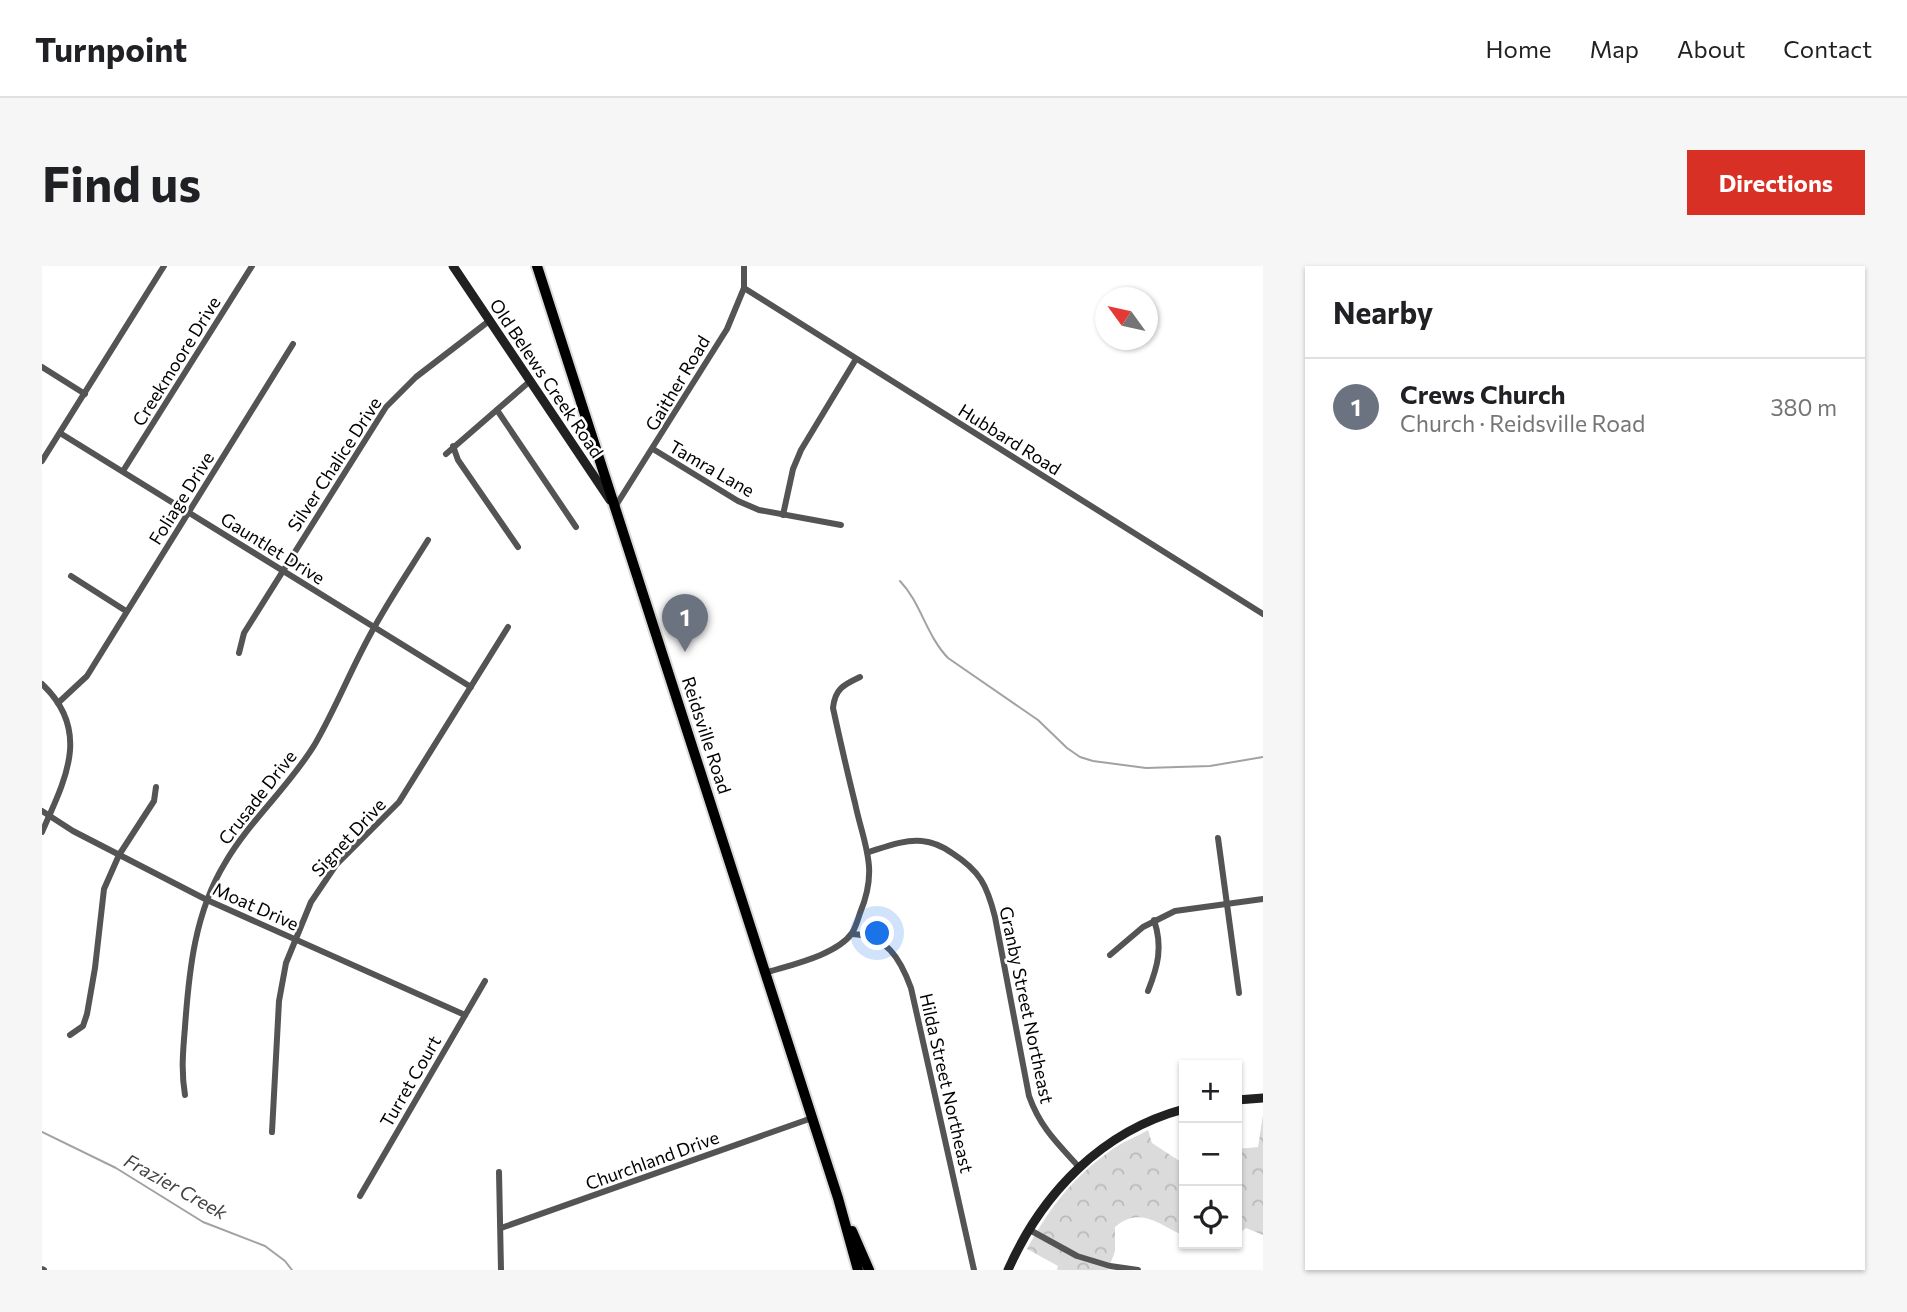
<!DOCTYPE html>
<html lang="en">
<head>
<meta charset="utf-8">
<style>
	:root { --surface:#fff; --page:#f6f6f6; --text:#202124; --muted:#757577; --line:#e0e0e0; --accent:#d93025 }
	body { margin:0; font-family:Commissioner,sans-serif; background:var(--page); color:var(--text) }
	.controls { position:absolute; right:21px; bottom:21px; display:grid; overflow:hidden; border-radius:0px; box-shadow:0 2px 5px #0004 }
	.controls button { width:63px; height:63px; display:grid; place-items:center; padding:0; border:0; border-bottom:2px solid var(--line); background:var(--surface); color:var(--text); font:35px sans-serif }
	.compass { position:absolute; left:1053px; top:21px; width:63px; height:63px; border-radius:50%; background:var(--surface); box-shadow:0 2px 5px #0004; rotate:303deg }
	.you { position:absolute; left:836px; top:668px; width:24px; height:24px; margin:-18px; border:5px solid #fff; border-radius:50%; background:#1a73e8; box-shadow:0 0 0 10px #1a73e833 }
	.badge { display:grid; place-items:center; width:46px; height:46px; border-radius:50%; background:var(--accent); color:#fff; font-size:23px; font-weight:700 }
	.pin { position:absolute; translate:-50% -58px; filter:drop-shadow(0 2px 4px #0008) }
	.pin::after { content:''; position:absolute; top:37px; width:24px; height:21px; background:inherit; clip-path:polygon(0 0,100% 0,50% 100%) }
	.list { margin:0; padding:0; list-style:none }
	h2 { display:flex; justify-content:space-between; align-items:center; height:91px; margin:0; padding:0 28px; font-size:30px }
	h2 small { font-size:23px; font-weight:400; color:var(--muted) }
	.list li { display:grid; grid-template-columns:46px 1fr auto; gap:21px; align-items:center; box-sizing:border-box; height:98px; padding:0 28px; border-top:2px solid var(--line) }
	.list b { display:block; font-size:26px; white-space:nowrap }
	.list p { margin:0; font-size:23px; white-space:nowrap; color:var(--muted) }
	.list em { font-size:23px; font-style:normal; color:var(--muted) }
	.icon { flex:none; width:38px; height:38px; fill:none; stroke:currentColor; stroke-width:2; stroke-linecap:round; stroke-linejoin:round }
	.map { position:relative; flex:none; width:1221px; height:1004px; overflow:hidden; border-radius:0px }
	header { display:flex; align-items:center; gap:42px; box-sizing:border-box; height:98px; padding:0 35px; background:var(--surface); border-bottom:2px solid var(--line) }
	header strong { font-size:33px }
	nav { display:flex; gap:38px; margin-inline-start:auto; font-size:24px }
	.intro { display:flex; align-items:center; justify-content:space-between; box-sizing:border-box; height:168px; padding:0 42px }
	h1 { margin:0; font-size:49px }
	.button { padding:18px 32px; border-radius:0px; background:var(--accent); color:#fff; font-size:24px; font-weight:700 }
	main { display:flex; gap:42px; padding:0 42px }
	aside { flex:1; background:var(--surface); border-radius:0px; box-shadow:0 2px 5px #0004 }
	.map>svg:first-child { display:block }
	.forest { fill:url(#forest-crowns) }
	.lines { fill:none; stroke-linecap:round; stroke-linejoin:round }
	.stream { stroke:#a2a2a2; stroke-width:2 }
	.highway-casing { stroke:#dbdbdb; stroke-width:14 }
	.street { stroke:#545454; stroke-width:6 }
	.secondary { stroke:#212121; stroke-width:9 }
	.highway { stroke:#000; stroke-width:10 }
	.labels { text-anchor:middle; dominant-baseline:central; stroke-width:5; stroke-linejoin:round; paint-order:stroke }
	.street-label { font-size:18px; fill:#000; stroke:#fff }
	.water-label { font-size:19px; font-style:italic; fill:#434343; stroke:#fff }
</style>
</head>
<body>
<header>
<strong>Turnpoint</strong>
<nav><a>Home</a><a>Map</a><a>About</a><a>Contact</a></nav>
</header>
<div class="intro"><h1>Find us</h1><a class="button">Directions</a></div>
<main>
<div class="map">
<svg width="1221" height="1004" viewBox="0 0 1221 1004">
	<defs>
		<pattern id="forest-crowns" width="20" height="18" patternUnits="userSpaceOnUse" patternTransform="scale(1.75)"><rect width="20" height="18" fill="#dbdbdb"/><path d="M2 6a3 3 0 1 1 6 0M12 15a3 3 0 1 1 6 0" fill="none" stroke="#bababa"/></pattern>
	</defs>
	<rect width="100%" height="100%" fill="#fff"/>
	<g class="forest">
		<path d="M1221,849V969L1204,962L1195,969V883L1216,881Z"/>
		<path d="M1106,864L1110,877L1142,898V970C1116,958 1098,940 1073,961V985L1066,1004H1015L1016,1000L985,983C1006,945 1028,914 1064,888C1076,878 1092,872 1106,864Z"/>
	</g>
	<g class="lines">
		<g class="stream">
			<path d="M858,315C879,337 884,369 906,392L996,454L1025,482L1038,491L1051,495L1104,502L1168,500L1221,491"/>
			<path d="M0,866L74,902L161,956L223,980L243,995L250,1004"/>
		</g>
		<defs>
			<g id="highway">
				<path d="M495,0L796,932L816,1004"/>
				<path d="M810,965L827,1004"/>
			</g>
		</defs>
		<use href="#highway" class="highway-casing"/>
		<g class="street">
			<path d="M702,22L1221,348"/>
			<path d="M0,101L43,128"/>
			<path d="M455,144L534,261"/>
			<path d="M18,167L429,421"/>
			<path d="M411,180L416,194L476,281"/>
			<path d="M611,183L696,235L717,244L799,259"/>
			<path d="M404,188L487,116"/>
			<path d="M0,195L122,0"/>
			<path d="M81,205L210,0"/>
			<path d="M573,241L685,63L702,22V0"/>
			<path d="M741,249L751,203L759,184L814,93"/>
			<path d="M29,310L84,345"/>
			<path d="M197,387L202,367L344,141L374,111L447,55"/>
			<path d="M0,418C50,465 23,514 0,566"/>
			<path d="M16,437L45,410L251,78"/>
			<path d="M0,545L31,565L165,634L423,749"/>
			<path d="M1176,572L1197,727"/>
			<path d="M827,586C843,581 863,573 880,575C892,576 900,580 910,587C938,605 945,619 953,651L987,830C998,861 1015,877 1037,901"/>
			<path d="M810,668C845,670 858,692 869,722L932,1004"/>
			<path d="M1068,689L1101,661L1133,645L1221,633"/>
			<path d="M723,707C748,699 795,689 810,667C814,661 816,653 818,647C837,602 822,580 813,537C805,505 798,474 791,442C793,423 801,419 818,411"/>
			<path d="M1106,725C1116,700 1121,681 1112,654"/>
			<path d="M28,769L41,760L45,748L53,702L62,623L77,589L112,535L114,521"/>
			<path d="M143,829C139,806 141,784 143,761C147,704 153,646 183,597C208,554 247,521 273,478C295,440 311,398 333,360C349,331 368,303 386,274"/>
			<path d="M230,866L237,735L244,697L269,636L294,599L357,536L466,361"/>
			<path d="M457,906L459,1004"/>
			<path d="M318,930L443,715"/>
			<path d="M459,962L770,852"/>
			<path d="M986,963L1035,990L1068,1000L1096,1004"/>
			<path d="M0,1003L2,1004"/>
		</g>
		<g class="secondary">
			<path d="M411,0L568,234"/>
			<path d="M1195,834L1221,832"/>
			<path d="M966,1004C1000,927 1060,865 1142,843"/>
		</g>
		<use href="#highway" class="highway"/>
	</g>
	<g class="labels">
		<g class="street-label">
			<text transform="translate(134 95) rotate(-58)">Creekmoore Drive</text>
			<text transform="translate(505 112) rotate(56)">Old Belews Creek Road</text>
			<text transform="translate(635 117) rotate(-59)">Gaither Road</text>
			<text transform="translate(968 173) rotate(32)">Hubbard Road</text>
			<text transform="translate(292 198) rotate(-57)">Silver Chalice Drive</text>
			<text transform="translate(670 202) rotate(30)">Tamra Lane</text>
			<text transform="translate(139 232) rotate(-58)">Foliage Drive</text>
			<text transform="translate(231 282) rotate(32)">Gauntlet Drive</text>
			<text transform="translate(665 469) rotate(72)">Reidsville Road</text>
			<text transform="translate(215 531) rotate(-52)">Crusade Drive</text>
			<text transform="translate(306 571) rotate(-47)">Signet Drive</text>
			<text transform="translate(214 640) rotate(24)">Moat Drive</text>
			<text transform="translate(985 739) rotate(78)">Granby Street Northeast</text>
			<text transform="translate(368 815) rotate(-60)">Turret Court</text>
			<text transform="translate(905 817) rotate(77)">Hilda Street Northeast</text>
			<text transform="translate(610 894) rotate(-20)">Churchland Drive</text>
		</g>
		<g class="water-label">
			<text transform="translate(134 920) rotate(29)">Frazier Creek</text>
		</g>
	</g>
</svg>
<div class="controls">
<button>+</button>
<button>−</button>
<button><svg class="icon" aria-label="locate" viewBox="0 0 24 24"><circle cx="12" cy="12" r="6"/><path d="M12 2v4M12 18v4M2 12h4M18 12h4"/></svg></button>
</div>
<svg class="compass" viewBox="-18 -18 36 36"><path d="M0-13l5 13h-10z" fill="#e53935"/><path d="M0 13l5-13h-10z" fill="#757577"/></svg>
<div class="you"></div>
<div class="pin badge" style="left:643px;top:386px;background:#6b7280">1</div>
</div>
<aside>
<h2>Nearby<small></small></h2>
<ul class="list">
<li><span class="badge" style="background:#6b7280">1</span><div><b>Crews Church</b><p>Church · Reidsville Road</p></div><em>380 m</em></li>
</ul>
</aside>
</main>
</body>
</html>
